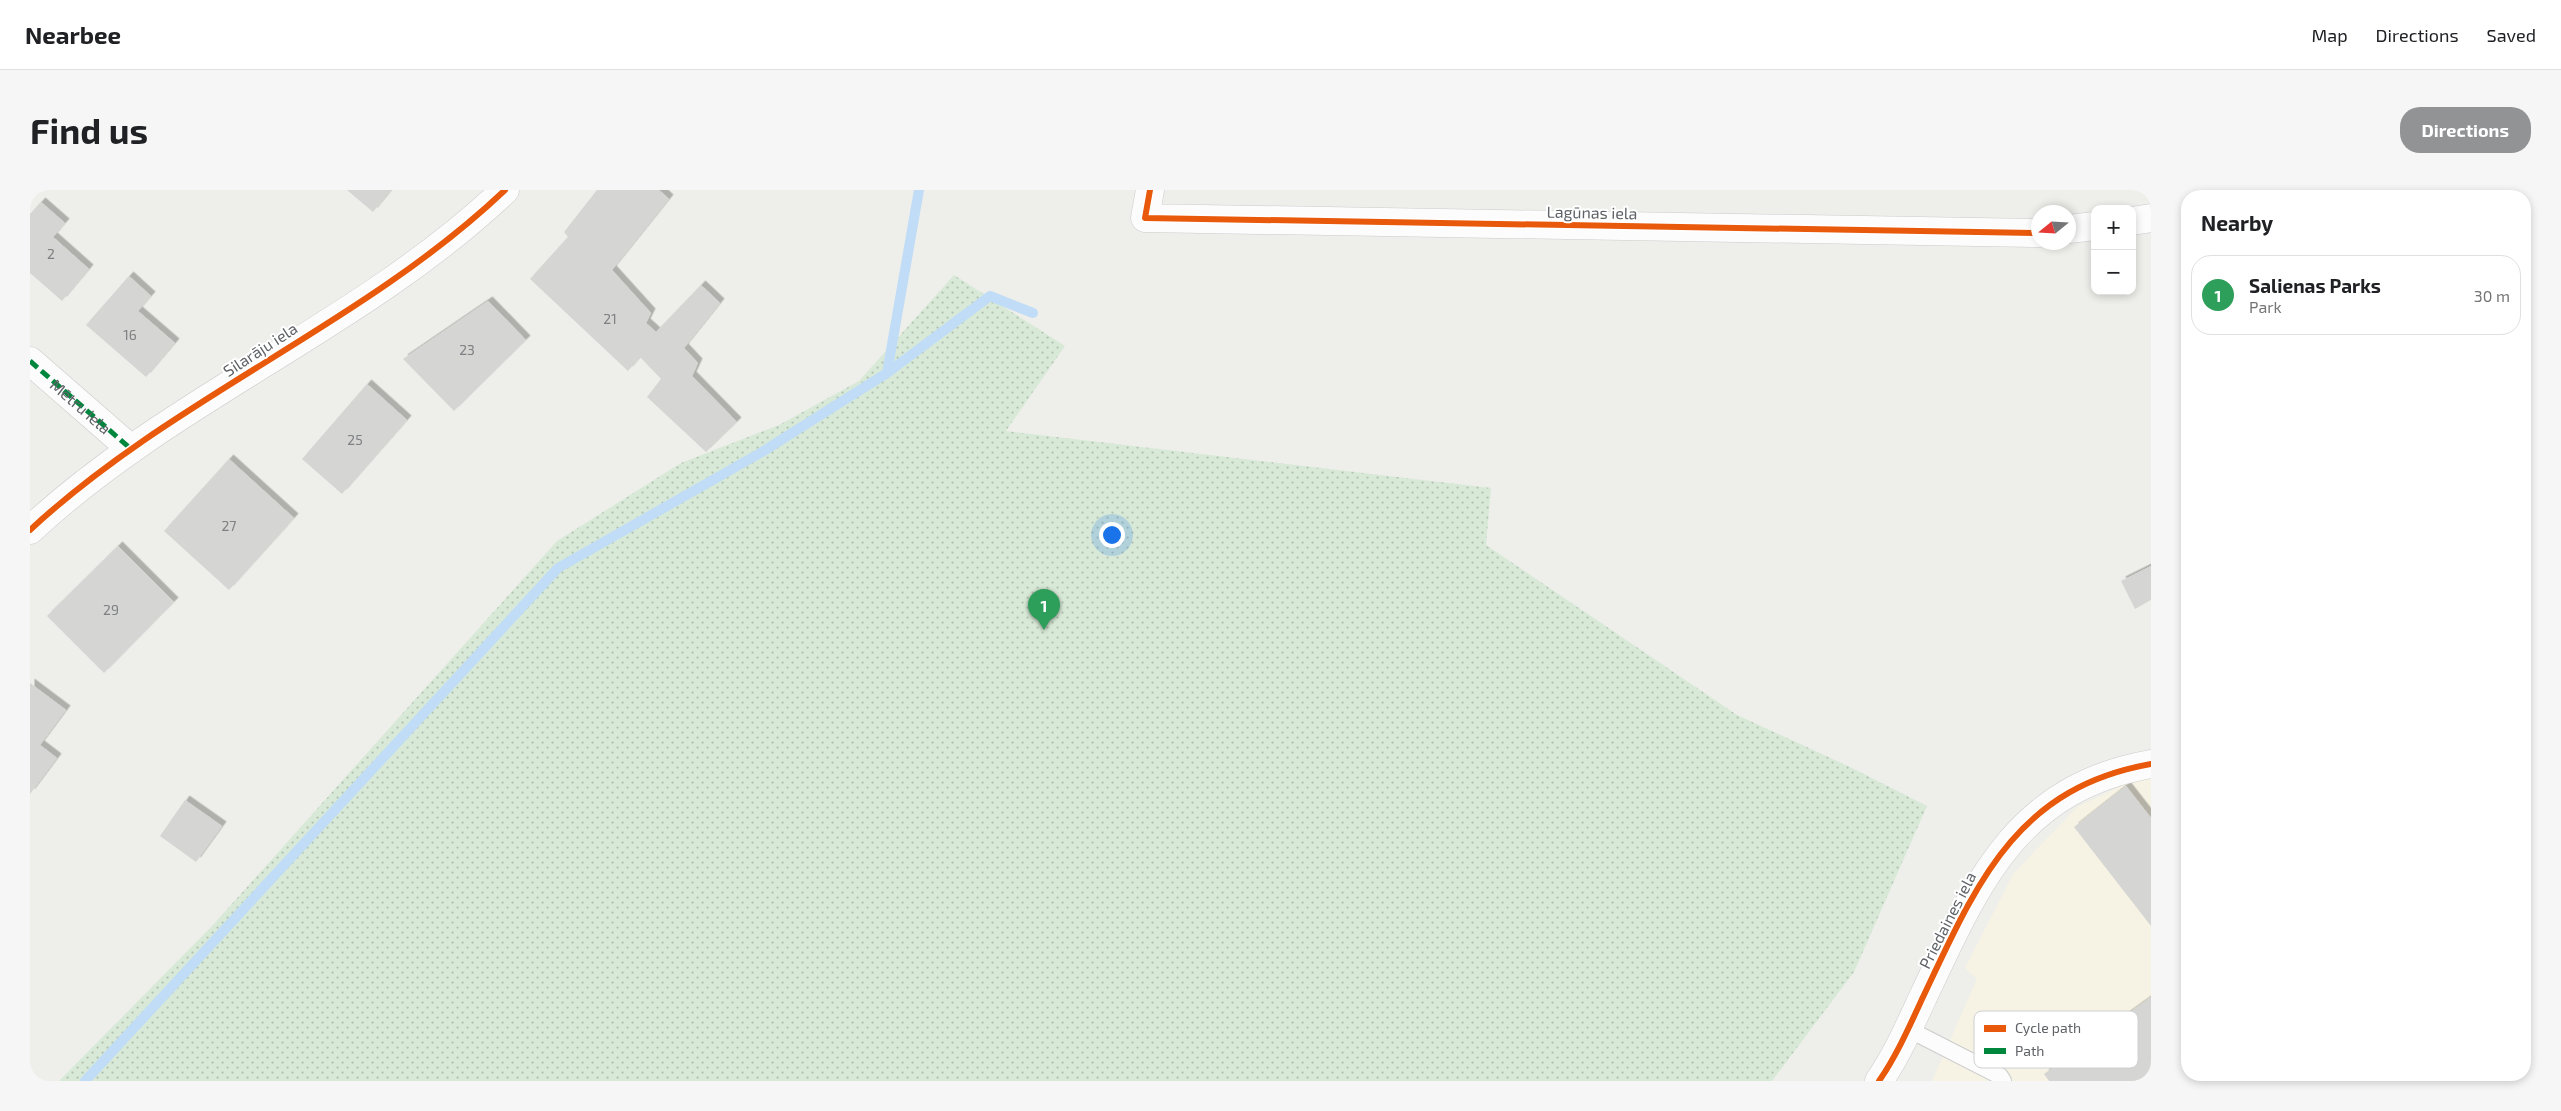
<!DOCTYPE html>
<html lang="en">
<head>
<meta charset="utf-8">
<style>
	:root { --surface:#fff; --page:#f6f6f6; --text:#202124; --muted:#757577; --line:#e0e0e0; --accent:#919395 }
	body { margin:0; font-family:"Exo 2",sans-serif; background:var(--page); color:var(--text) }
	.controls { position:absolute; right:15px; top:15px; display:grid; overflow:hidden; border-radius:10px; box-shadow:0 2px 8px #0003 }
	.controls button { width:45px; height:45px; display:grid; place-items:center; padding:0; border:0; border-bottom:1px solid var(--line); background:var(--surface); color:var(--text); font:25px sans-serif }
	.compass { position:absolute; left:2001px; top:15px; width:45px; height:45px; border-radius:50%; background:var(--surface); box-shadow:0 2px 8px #0003; rotate:252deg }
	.you { position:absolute; left:1081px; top:344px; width:18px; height:18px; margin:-12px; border:4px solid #fff; border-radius:50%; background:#1a73e8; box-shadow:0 0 0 8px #1a73e833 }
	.badge { display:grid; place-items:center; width:32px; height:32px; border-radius:50%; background:var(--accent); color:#fff; font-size:16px; font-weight:700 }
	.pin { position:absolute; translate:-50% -41px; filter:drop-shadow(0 1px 2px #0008) }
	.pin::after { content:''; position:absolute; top:26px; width:18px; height:15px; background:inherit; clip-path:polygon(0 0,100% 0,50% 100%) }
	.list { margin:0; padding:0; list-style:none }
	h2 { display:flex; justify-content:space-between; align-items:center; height:65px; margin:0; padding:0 20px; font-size:21px }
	h2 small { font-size:16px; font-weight:400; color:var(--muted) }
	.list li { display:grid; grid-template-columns:32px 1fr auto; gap:15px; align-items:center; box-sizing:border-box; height:80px; margin:0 10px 10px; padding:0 10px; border:1px solid var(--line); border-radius:20px }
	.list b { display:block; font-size:19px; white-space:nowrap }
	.list p { margin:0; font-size:16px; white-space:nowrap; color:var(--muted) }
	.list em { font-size:16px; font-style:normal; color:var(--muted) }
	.map { position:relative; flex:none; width:2121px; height:891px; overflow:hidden; border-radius:20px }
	header { display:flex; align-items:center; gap:30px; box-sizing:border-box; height:70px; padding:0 25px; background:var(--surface); border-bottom:1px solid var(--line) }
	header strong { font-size:24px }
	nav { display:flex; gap:28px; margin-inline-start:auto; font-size:18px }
	.intro { display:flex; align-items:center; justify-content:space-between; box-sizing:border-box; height:120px; padding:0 30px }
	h1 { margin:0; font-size:35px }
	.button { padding:12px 22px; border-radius:20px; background:var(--accent); color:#fff; font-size:18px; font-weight:700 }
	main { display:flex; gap:30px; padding:0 30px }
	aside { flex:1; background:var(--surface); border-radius:20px; box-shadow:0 2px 8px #0003 }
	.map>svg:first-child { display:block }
	.commercial { fill:#f6f3e4 }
	.park { fill:url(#park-dots) }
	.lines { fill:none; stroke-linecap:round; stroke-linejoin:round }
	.stream { stroke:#c0dcf6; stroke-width:10 }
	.building { fill:#d5d5d3; filter:url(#shadow) }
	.lane-casing { stroke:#cbcccb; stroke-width:18 }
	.street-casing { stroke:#cbcccb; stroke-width:29 }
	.lane { stroke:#fcfcfc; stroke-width:16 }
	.street { stroke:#fcfcfc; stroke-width:28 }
	.quiet { stroke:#00873e; stroke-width:5; stroke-dasharray:10 5; stroke-linecap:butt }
	.cycleway-casing { stroke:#fff; stroke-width:9 }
	.cycleway { stroke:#e8590c; stroke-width:6 }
	.labels { text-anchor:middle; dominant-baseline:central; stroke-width:4; stroke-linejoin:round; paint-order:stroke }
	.number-label { font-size:14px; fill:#7e8083 }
	.street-label { font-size:16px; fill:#5f6267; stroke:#fff }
	.key { fill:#fff; stroke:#cfd0d1; stroke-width:1 }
	.key-label { font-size:14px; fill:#5f6267 }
</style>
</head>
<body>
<header>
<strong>Nearbee</strong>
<nav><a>Map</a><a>Directions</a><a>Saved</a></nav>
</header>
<div class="intro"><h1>Find us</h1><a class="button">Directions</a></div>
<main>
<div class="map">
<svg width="2121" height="891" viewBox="0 0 2121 891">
	<defs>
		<pattern id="park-dots" width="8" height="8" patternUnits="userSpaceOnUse" patternTransform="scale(1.25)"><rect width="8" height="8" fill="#d8ead7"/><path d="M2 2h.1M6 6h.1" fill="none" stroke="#b2c1b2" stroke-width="1.8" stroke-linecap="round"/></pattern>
		<filter id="shadow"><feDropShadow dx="4.5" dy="-4.5" stdDeviation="0" flood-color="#0004"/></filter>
	</defs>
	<rect width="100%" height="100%" fill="#eeeeea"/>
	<path class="commercial" d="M2121,587V891H1902L1947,789L1935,778L1983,684L2047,617L2104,590Z"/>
	<path class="park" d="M924,85L1035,156L976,241L1461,298L1456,355L1707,525L1820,577L1897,616L1824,782L1742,891H29L182,736L527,351L651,273L749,235L829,191Z"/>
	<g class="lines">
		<g class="stream">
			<path d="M857,183L889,0"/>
			<path d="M55,891L528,378L732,262L857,183L960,106L1003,123"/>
		</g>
	</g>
	<g class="building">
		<path d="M317,0H361L343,22Z"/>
		<path d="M567,0H629L639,9L582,80L621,123L616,133L626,142L671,95L690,113L654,158L668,173L662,186L707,232L676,262L617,207L631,189L610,167L598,181L500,89L538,47L534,42Z"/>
		<path d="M11,12L35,33L23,47L59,79L32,111L0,83V24Z"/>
		<path d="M99,86L121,106L108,121L145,153L116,187L56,135Z"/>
		<path d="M458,111L496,150L424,221L373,169Z"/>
		<path d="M337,194L377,230L312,304L272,269Z"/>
		<path d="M199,269L264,328L199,400L134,341Z"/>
		<path d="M88,356L144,412L74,483L17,426Z"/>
		<path d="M2121,376V410L2105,419L2091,391Z"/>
		<path d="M0,493L36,520L10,555L27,568L0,604Z"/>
		<path d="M2096,596L2121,628V736L2044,637Z"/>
		<path d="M155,610L192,636L166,672L130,646Z"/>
		<path d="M2121,807V891H2019L2014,884Z"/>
	</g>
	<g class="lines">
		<defs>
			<path id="lane" d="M1878,839L1970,886L1973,891"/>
			<g id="street">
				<path d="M1120,0L1115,28L2009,43"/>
				<path d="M2102,31L2121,28"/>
				<path d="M2039,39L2065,36"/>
				<path id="s1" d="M0,171L101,259"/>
				<path d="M0,340C143,207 333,135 475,0"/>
				<path d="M1849,891C1867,865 1880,835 1893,807C1946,695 1985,598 2121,574"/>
			</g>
		</defs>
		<use href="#lane" class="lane-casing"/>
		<use href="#street" class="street-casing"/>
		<use href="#lane" class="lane"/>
		<use href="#street" class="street"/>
		<path class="quiet" d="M0,171L101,259"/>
		<defs>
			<g id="cycleway">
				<path d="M1120,0L1115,28L2009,43"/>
				<path d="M0,340C143,207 333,135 475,0"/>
				<path d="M1849,891C1867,865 1880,835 1893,807C1946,695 1985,598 2121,574"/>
			</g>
		</defs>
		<use href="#cycleway" class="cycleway-casing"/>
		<use href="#cycleway" class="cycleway"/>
	</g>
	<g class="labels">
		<g class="number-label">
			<text x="21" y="63">2</text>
			<text x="580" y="128">21</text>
			<text x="100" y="144">16</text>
			<text x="437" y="159">23</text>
			<text x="325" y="249">25</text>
			<text x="199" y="335">27</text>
			<text x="81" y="419">29</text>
		</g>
		<g class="street-label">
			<text transform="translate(1562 22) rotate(1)">Lagūnas iela</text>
			<text transform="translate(230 159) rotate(-33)">Silarāju iela</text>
			<text stroke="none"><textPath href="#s1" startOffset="68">Mētru iela</textPath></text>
			<text transform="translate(1917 730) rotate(-63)">Priedaines iela</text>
		</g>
	</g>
	<rect x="1944" y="821" width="164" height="57" rx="8" class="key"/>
	<rect x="1954" y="835" width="22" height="7" fill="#e8590c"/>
	<rect x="1954" y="858" width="22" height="6" fill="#00873e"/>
	<g class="key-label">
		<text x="1985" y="843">Cycle path</text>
		<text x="1985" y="866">Path</text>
	</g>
</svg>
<div class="controls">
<button>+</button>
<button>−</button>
</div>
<svg class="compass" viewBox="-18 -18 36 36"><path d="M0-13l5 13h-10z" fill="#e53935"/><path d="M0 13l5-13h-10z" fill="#757577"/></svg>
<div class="you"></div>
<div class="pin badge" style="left:1014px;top:440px;background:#2e9e5b">1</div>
</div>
<aside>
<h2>Nearby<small></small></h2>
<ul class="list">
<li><span class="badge" style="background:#2e9e5b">1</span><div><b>Salienas Parks</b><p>Park</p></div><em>30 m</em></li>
</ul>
</aside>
</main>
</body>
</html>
